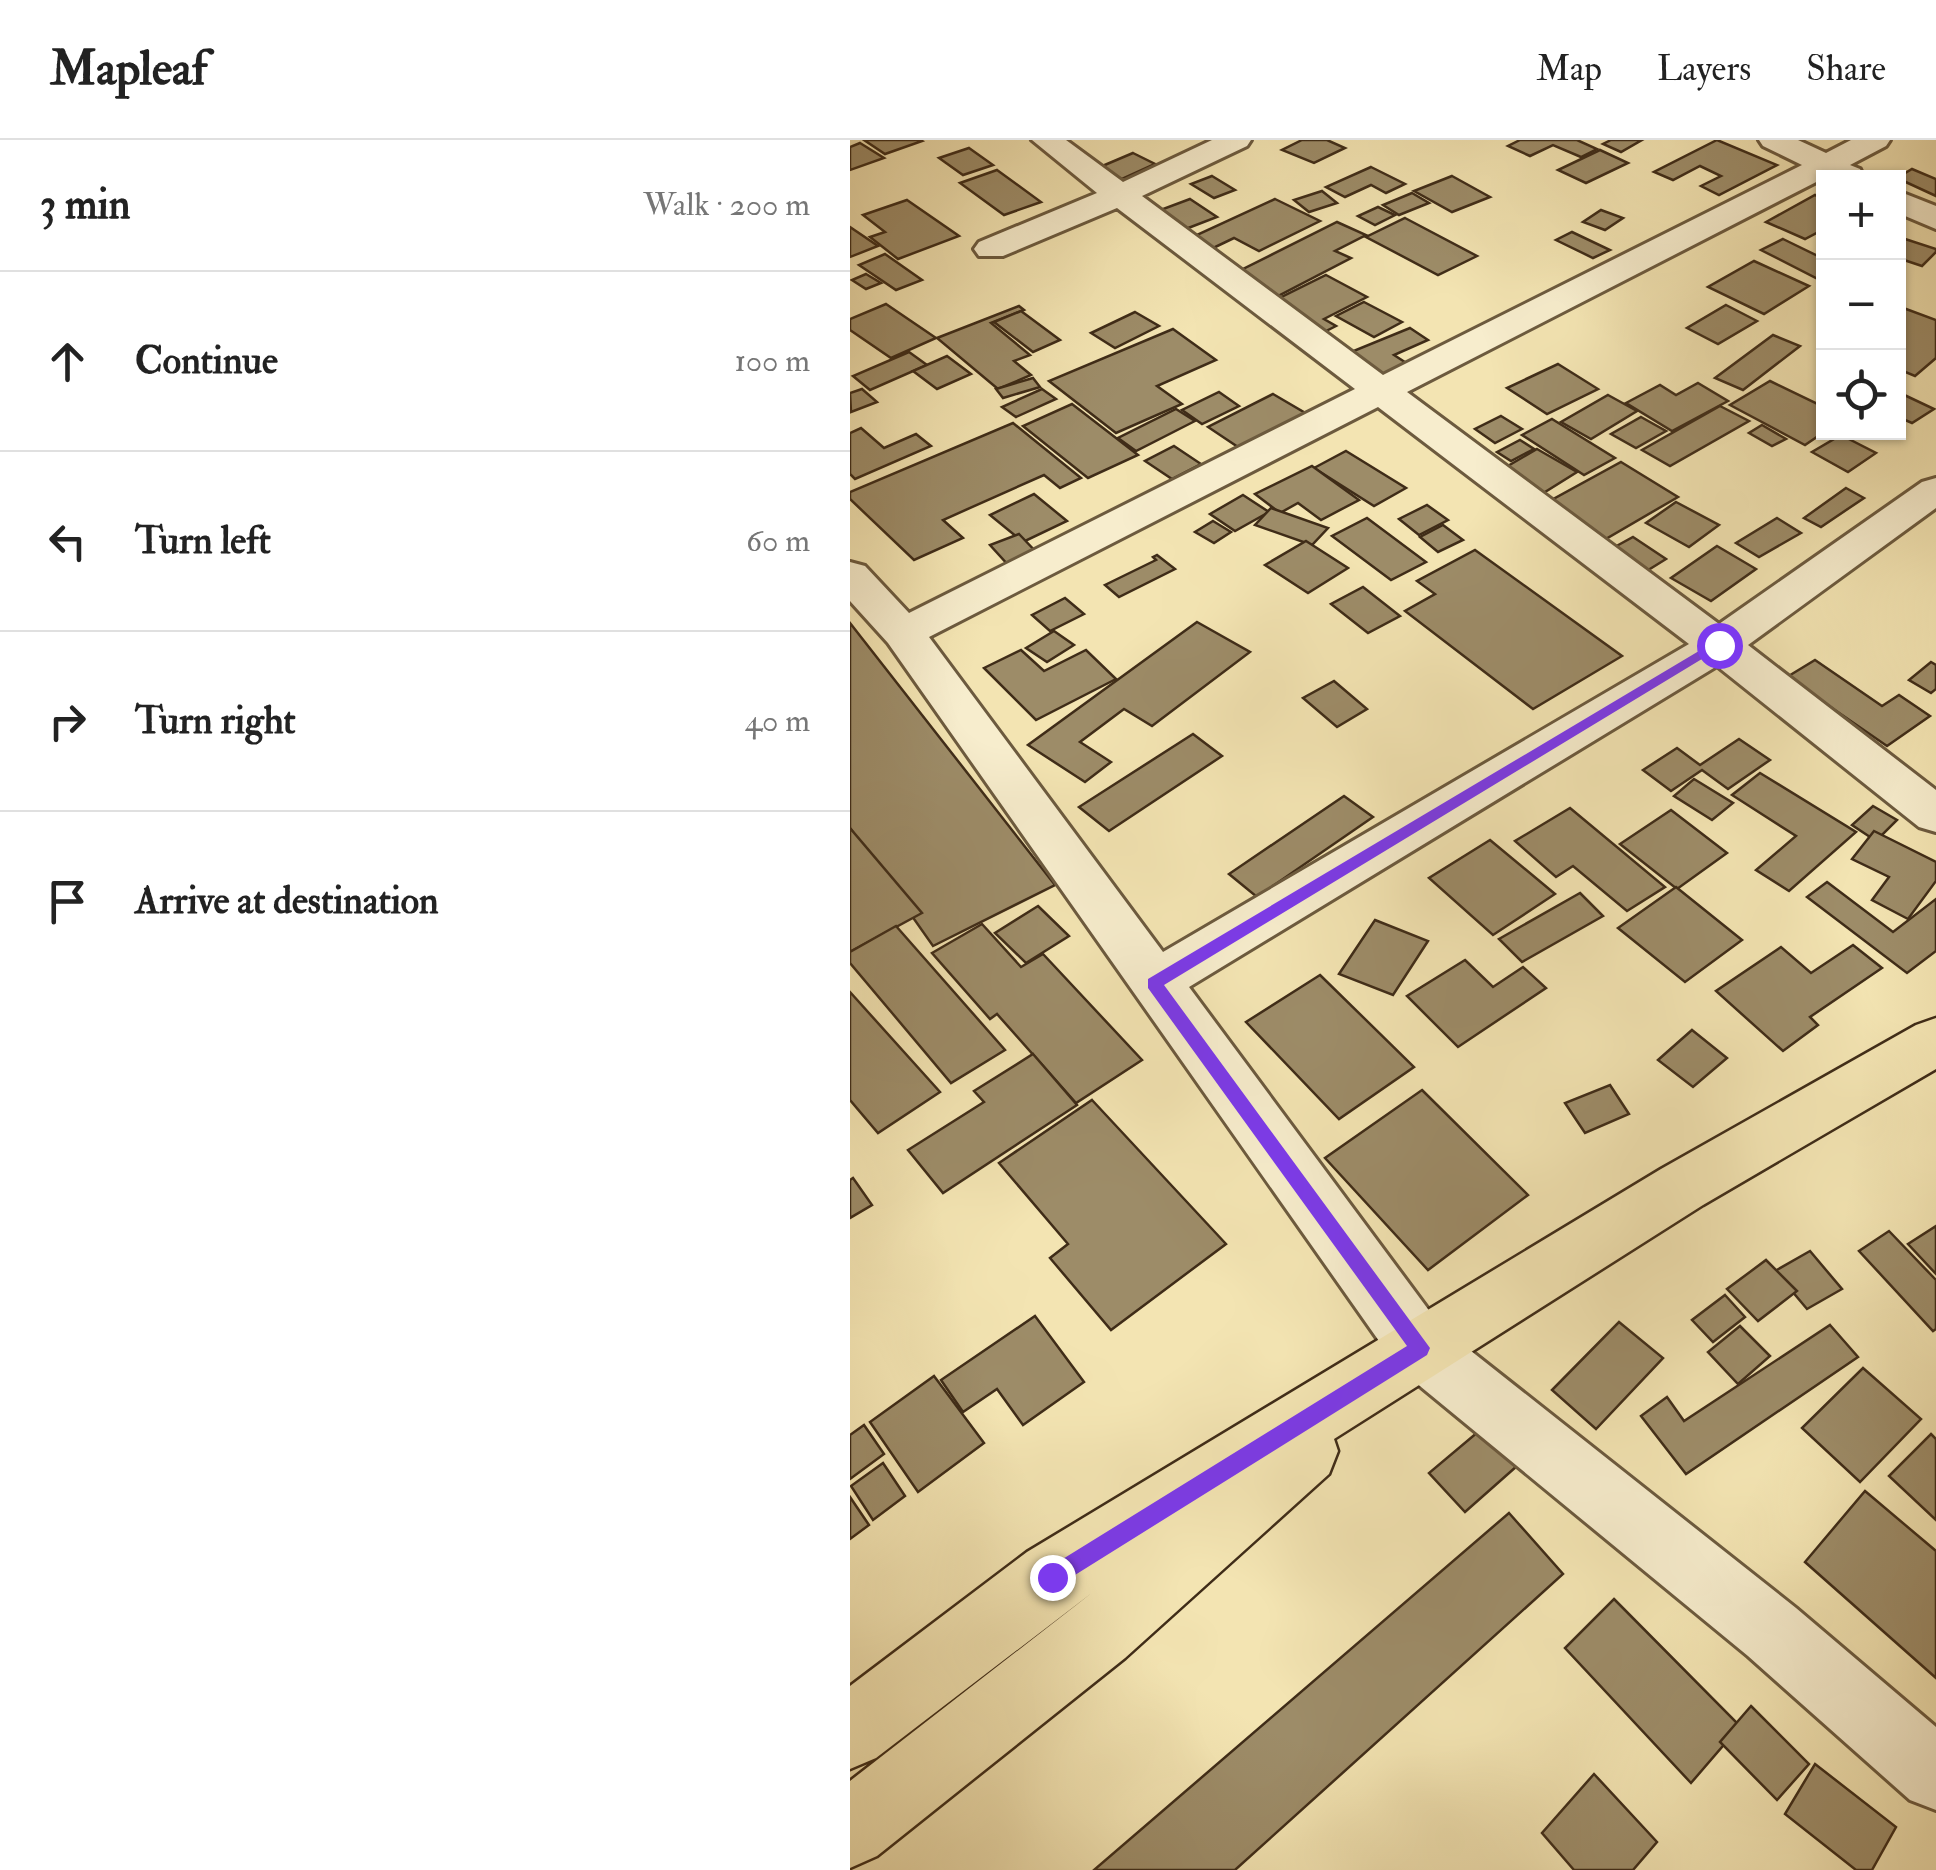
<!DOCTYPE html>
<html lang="en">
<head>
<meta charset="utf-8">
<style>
	:root { --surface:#fff; --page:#f6f6f6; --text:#222; --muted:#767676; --line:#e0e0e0 }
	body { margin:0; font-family:"IM FELL Double Pica",serif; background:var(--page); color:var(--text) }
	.controls { position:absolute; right:30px; top:30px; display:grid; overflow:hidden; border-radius:0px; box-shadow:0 2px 8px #0004 }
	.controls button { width:90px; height:90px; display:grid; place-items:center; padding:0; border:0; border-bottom:2px solid var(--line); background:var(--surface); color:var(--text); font:50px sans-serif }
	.stop { position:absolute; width:30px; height:30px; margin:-22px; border:8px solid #7c3aed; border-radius:50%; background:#fff }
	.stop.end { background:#7c3aed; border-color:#fff; box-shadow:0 2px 10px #0008 }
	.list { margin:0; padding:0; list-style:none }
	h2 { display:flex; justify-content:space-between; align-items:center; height:130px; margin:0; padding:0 40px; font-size:42px }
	h2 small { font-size:32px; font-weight:400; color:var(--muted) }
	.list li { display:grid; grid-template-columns:65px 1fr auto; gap:30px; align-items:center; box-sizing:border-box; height:180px; padding:0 40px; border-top:2px solid var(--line) }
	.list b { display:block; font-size:38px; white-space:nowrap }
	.list em { font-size:32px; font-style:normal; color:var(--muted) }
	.icon { flex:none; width:55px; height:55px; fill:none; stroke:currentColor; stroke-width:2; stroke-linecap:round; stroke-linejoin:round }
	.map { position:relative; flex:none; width:1086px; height:1730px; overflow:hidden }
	header { display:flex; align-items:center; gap:60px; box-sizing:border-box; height:140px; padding:0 50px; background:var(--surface); border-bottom:2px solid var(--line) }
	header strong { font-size:48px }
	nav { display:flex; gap:55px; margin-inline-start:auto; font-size:35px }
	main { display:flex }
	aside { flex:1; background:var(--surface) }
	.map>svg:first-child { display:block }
	.building { fill:#9d8c68; stroke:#3f2c18; stroke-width:2.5 }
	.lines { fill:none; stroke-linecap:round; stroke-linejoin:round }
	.street-casing { stroke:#6c5a3e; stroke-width:6 }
	.primary-casing { stroke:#3f2c18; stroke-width:5 }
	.street { fill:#f7edcd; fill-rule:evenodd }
	.primary { fill:#f3e4b2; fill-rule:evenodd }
	.route { fill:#7c3aed }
</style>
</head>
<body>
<header>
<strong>Mapleaf</strong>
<nav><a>Map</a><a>Layers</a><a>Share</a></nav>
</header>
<main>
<aside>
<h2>3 min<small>Walk · 200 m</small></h2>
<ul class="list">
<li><svg class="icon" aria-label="ahead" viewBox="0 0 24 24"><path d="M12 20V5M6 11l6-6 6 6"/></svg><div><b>Continue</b></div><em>100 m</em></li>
<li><svg class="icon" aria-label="left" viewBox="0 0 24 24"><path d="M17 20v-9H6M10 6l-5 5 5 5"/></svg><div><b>Turn left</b></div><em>60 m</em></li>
<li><svg class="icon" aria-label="right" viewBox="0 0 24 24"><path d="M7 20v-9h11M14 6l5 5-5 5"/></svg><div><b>Turn right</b></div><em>40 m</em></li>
<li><svg class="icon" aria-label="arrive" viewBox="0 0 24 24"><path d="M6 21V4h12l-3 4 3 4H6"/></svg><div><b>Arrive at destination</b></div></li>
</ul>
</aside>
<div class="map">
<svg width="1086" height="1730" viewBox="0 0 1086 1730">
	<rect width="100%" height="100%" fill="#f3e4b2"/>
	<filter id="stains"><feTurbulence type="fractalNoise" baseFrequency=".002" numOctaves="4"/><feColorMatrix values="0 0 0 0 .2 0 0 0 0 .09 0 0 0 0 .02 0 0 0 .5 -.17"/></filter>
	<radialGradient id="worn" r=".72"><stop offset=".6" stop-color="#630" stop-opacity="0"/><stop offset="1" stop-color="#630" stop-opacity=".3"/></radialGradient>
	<g class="building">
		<path d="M14,0H70L72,1L35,14Z"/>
		<path d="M452,0H477L495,8L464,23L432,10Z"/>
		<path d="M670,0H727L747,9L731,17L703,5L680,16L658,6Z"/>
		<path d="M761,0H792L771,12L753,4Z"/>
		<path d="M867,0L927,25L869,55L851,46L871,36L850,26L823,40L804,32Z"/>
		<path d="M10,3L34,18L0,30V7Z"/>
		<path d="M119,8L143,25L113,35L89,18Z"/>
		<path d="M750,10L778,23L736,43L708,30Z"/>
		<path d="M283,13L305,24L272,39L250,27Z"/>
		<path d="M521,27L555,44L536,53L521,45L495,57L476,47Z"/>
		<path d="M1062,29L1086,39V56L1047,38Z"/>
		<path d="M147,30L191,62L154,75L110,43Z"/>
		<path d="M362,36L385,50L364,58L341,44Z"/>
		<path d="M602,36L640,57L602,72L564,51Z"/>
		<path d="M472,51L487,63L459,72L444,60Z"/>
		<path d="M562,53L579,63L549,75L533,65Z"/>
		<path d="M965,55L974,59V89L955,99L916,82Z"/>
		<path d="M340,59L367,77L333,90L305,72Z"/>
		<path d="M425,59L470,81L409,111L384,98L359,110L338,99Z"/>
		<path d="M57,60L109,96L48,119L20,97L35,92L13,75Z"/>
		<path d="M528,67L545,75L525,85L508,76Z"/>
		<path d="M751,70L773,78L755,90L733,82Z"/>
		<path d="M555,78L627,116L588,135L516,97Z"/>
		<path d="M487,82L516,95L485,111L501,118L426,157L383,134Z"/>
		<path d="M0,87L28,106L0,117Z"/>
		<path d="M722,92L760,110L743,118L706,100Z"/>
		<path d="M1052,98L1086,109V112L1072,126L1048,118V102Z"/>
		<path d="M933,99L974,119V136L968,139L911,110Z"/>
		<path d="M35,114L72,140L46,150L9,125Z"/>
		<path d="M904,121L959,146L914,174L858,147Z"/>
		<path d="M16,134L31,143L16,149L2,140Z"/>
		<path d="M476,135L517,157L474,179L486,186L466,196L411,167Z"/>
		<path d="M514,162L552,182L524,197L486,176Z"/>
		<path d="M36,164L86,198L41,218L0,190V179Z"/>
		<path d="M876,165L907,181L868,204L837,188Z"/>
		<path d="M169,166L174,170L141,183L180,215L164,221L181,235L148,249L87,198Z"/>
		<path d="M1048,166L1086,180V218L1065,236L1048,229Z"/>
		<path d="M171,171L210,200L183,212L144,182Z"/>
		<path d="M285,172L309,186L265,208L241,193Z"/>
		<path d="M560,188L578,200L544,215L561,226L516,246L479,221Z"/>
		<path d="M323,189L366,220L307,246L332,264L266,293L199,241Z"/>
		<path d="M923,195L950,206L893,250L865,238Z"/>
		<path d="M59,212L77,225L20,250L3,236Z"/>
		<path d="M97,216L121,234L87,249L63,231Z"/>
		<path d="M708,224L748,249L697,274L657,248Z"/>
		<path d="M183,238L190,247L153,258L146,249Z"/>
		<path d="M920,241L974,267V292L955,305L880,265Z"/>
		<path d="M848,243L878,261L822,291L776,263L810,245L826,255Z"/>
		<path d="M12,249L27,262L1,272L0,253Z"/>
		<path d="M192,249L206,259L166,277L152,267Z"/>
		<path d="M369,252L389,266L352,284L332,270Z"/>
		<path d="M1048,252L1084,269L1062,283L1048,277Z"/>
		<path d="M423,254L457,274L391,309L358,287Z"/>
		<path d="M758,255L787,271L741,299L711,282Z"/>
		<path d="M222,264L288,315L238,338L173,286Z"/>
		<path d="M870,266L899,281L820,326L792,310Z"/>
		<path d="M326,269L345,281L286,311L268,298Z"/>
		<path d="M651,276L672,289L645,303L625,289Z"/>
		<path d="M791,277L816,291L786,308L761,294Z"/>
		<path d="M702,279L765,318L734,335L672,295Z"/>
		<path d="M163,283L231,338L210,348L194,335L93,380L113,398L64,420L0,359V352Z"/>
		<path d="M912,285L936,299L922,306L899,293Z"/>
		<path d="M11,288L34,308L66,294L81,306L5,339L0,334V293Z"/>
		<path d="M991,295L1026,313L998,332L962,312Z"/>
		<path d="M670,300L684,309L661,321L647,312Z"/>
		<path d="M324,306L351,324L322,339L295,321Z"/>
		<path d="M687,309L727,332L679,362L639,337Z"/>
		<path d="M496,311L556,348L524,366L464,328Z"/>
		<path d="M771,322L828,357L754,400L687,368Z"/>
		<path d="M462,326L509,360L471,380L448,363L430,373L405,354Z"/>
		<path d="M996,348L1014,358L971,387L954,378Z"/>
		<path d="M184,354L217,381L173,402L140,375Z"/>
		<path d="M393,355L419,372L385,391L360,374Z"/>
		<path d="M826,362L869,385L839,407L796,383Z"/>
		<path d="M577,365L598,380L569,395L549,379Z"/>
		<path d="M421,368L478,388L462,405L405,385Z"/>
		<path d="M517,378L576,422L541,440L482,396Z"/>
		<path d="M927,378L951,393L909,417L886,403Z"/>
		<path d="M363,381L381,392L364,403L345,392Z"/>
		<path d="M593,385L613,400L588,412L570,397Z"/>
		<path d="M169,394L189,415L160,427L140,405Z"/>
		<path d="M783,397L816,419L795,432L761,409Z"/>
		<path d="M456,401L498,428L458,453L415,425Z"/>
		<path d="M867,406L906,429L861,461L821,438Z"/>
		<path d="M625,410L772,516L683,569L555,471L585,454L567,441Z"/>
		<path d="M307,415L325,429L269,457L255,445L306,420L303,417Z"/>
		<path d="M513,447L550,476L518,493L481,464Z"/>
		<path d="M215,458L234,474L200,491L182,475Z"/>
		<path d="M347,482L400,512L302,586L274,569L230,602L261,622L235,642L178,605Z"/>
		<path d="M0,483L205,745L83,806L0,688Z"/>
		<path d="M204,491L224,505L197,522L176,508Z"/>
		<path d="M171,510L194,531L236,510L266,539L186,580L134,528Z"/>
		<path d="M965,520L1032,566L1049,555L1080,576L1037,606L937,537Z"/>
		<path d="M1081,522L1086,525V549L1081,553L1059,540Z"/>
		<path d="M484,541L517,569L487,587L453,558Z"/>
		<path d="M343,594L372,616L259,691L229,667Z"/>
		<path d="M889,599L920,620L878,649L852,630L821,651L793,630L827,608L850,625Z"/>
		<path d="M910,633L1006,692L939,751L906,730L946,696L882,655Z"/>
		<path d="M844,639L883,663L862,680L824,656Z"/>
		<path d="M494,656L523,677L407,757L379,734Z"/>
		<path d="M1023,666L1047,680L1026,701L1002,685Z"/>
		<path d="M720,668L815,747L777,771L723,726L706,737L665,701Z"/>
		<path d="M821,670L877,713L827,749L770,704Z"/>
		<path d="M0,688L72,773L0,812Z"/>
		<path d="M1024,691L1086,722V741L1058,779L1022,760L1039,737L1002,719Z"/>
		<path d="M640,700L705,754L643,795L579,738Z"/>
		<path d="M977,742L1043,792L1086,759V811L1057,833L957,757Z"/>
		<path d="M826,747L892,800L835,842L768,788Z"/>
		<path d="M730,753L753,776L672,822L649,799Z"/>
		<path d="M188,766L219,796L176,823L145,793Z"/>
		<path d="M525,780L578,801L543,855L489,834Z"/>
		<path d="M132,784L171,827L193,814L292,920L226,963L147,874L140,879L82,813Z"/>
		<path d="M46,786L155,910L101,943L0,823V812Z"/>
		<path d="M1003,805L1032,828L960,877L968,885L933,911L866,851L931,807L961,833Z"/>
		<path d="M615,820L643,847L673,827L696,848L608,907L557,856Z"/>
		<path d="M470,835L564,927L489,979L396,882Z"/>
		<path d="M0,852L90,952L28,993L0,960Z"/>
		<path d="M842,890L877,918L843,947L808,920Z"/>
		<path d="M183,914L227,965L93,1053L58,1010L134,962L124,951Z"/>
		<path d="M760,945L779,974L735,993L715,963Z"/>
		<path d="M572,950L678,1055L578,1130L475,1018Z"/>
		<path d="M242,960L376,1104L261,1190L200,1118L218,1104L149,1023Z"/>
		<path d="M3,1038L22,1065L0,1078V1040Z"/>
		<path d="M1086,1086V1134L1058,1104Z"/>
		<path d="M1039,1091L1086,1140V1189L1083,1191L1009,1111Z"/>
		<path d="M960,1111L992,1149L957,1169L925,1131Z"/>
		<path d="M916,1120L947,1151L908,1181L877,1149Z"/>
		<path d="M875,1155L895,1177L863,1202L842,1180Z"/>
		<path d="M185,1176L234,1242L173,1285L147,1249L113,1272L91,1240Z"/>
		<path d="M769,1182L813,1218L746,1289L702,1250Z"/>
		<path d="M980,1185L1008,1217L836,1334L791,1276L817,1257L834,1281Z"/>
		<path d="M890,1186L920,1216L888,1244L858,1212Z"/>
		<path d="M1013,1228L1071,1279L1010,1342L952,1288Z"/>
		<path d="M84,1236L134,1303L68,1352L20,1282Z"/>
		<path d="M641,1281L676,1318L615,1372L579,1333Z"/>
		<path d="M14,1285L34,1314L0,1339V1295Z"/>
		<path d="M1081,1294L1086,1299V1380L1039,1336Z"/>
		<path d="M33,1323L55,1356L23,1380L1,1346Z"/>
		<path d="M1015,1351L1086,1411V1538L955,1422Z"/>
		<path d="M0,1357L19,1385L0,1399Z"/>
		<path d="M659,1373L713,1434L385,1730H244Z"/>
		<path d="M764,1459L890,1586L841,1643L715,1508Z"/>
		<path d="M901,1566L959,1624L927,1660L870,1602Z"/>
		<path d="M965,1624L1046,1687L1022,1730H1006L935,1674Z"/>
		<path d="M744,1634L807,1702L783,1730H724L692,1693Z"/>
	</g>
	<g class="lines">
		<defs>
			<g id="street">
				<path d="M182,0H216L273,42L362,0H401L397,6L292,56L533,235L952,25L913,6L909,0H948L976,13L1001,0H1040L1036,6L1000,25L1010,29L1014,38H974L557,252L869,484L1072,342L1086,338V368L898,505L1086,650V692L1069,687L867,526L339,847L592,1188L946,1468L1086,1587V1670L1060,1660L898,1516L548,1228L38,503L0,461V422L15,426L59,473L505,249L267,68L153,116H129L124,109L129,102L247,53ZM528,267L839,504L313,812L79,497Z"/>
				<path d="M1048,51L1086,66V89L1048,73Z"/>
			</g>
			<path id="primary" d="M1086,878V929L853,1065L484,1299L488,1311L479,1334L275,1518L27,1716L0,1728V1641L243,1452L26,1618L0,1629V1546L177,1412L811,1029L1066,885Z"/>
		</defs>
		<use href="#street" class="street-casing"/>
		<use href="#primary" class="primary-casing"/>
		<use href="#street" class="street"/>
		<use href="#primary" class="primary"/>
	</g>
	<path class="route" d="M864,502L875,505L314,845L580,1208L577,1215L209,1445L202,1448L195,1445L192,1437L195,1430L557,1206L298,848V839Z"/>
	<rect width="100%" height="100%" filter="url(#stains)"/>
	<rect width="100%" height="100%" fill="url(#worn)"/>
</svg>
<div class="controls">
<button>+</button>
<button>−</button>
<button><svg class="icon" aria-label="locate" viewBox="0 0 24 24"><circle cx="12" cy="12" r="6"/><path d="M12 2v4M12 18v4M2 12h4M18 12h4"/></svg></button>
</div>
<div class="stop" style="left:869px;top:505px"></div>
<div class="stop end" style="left:202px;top:1437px"></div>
</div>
</main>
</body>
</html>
